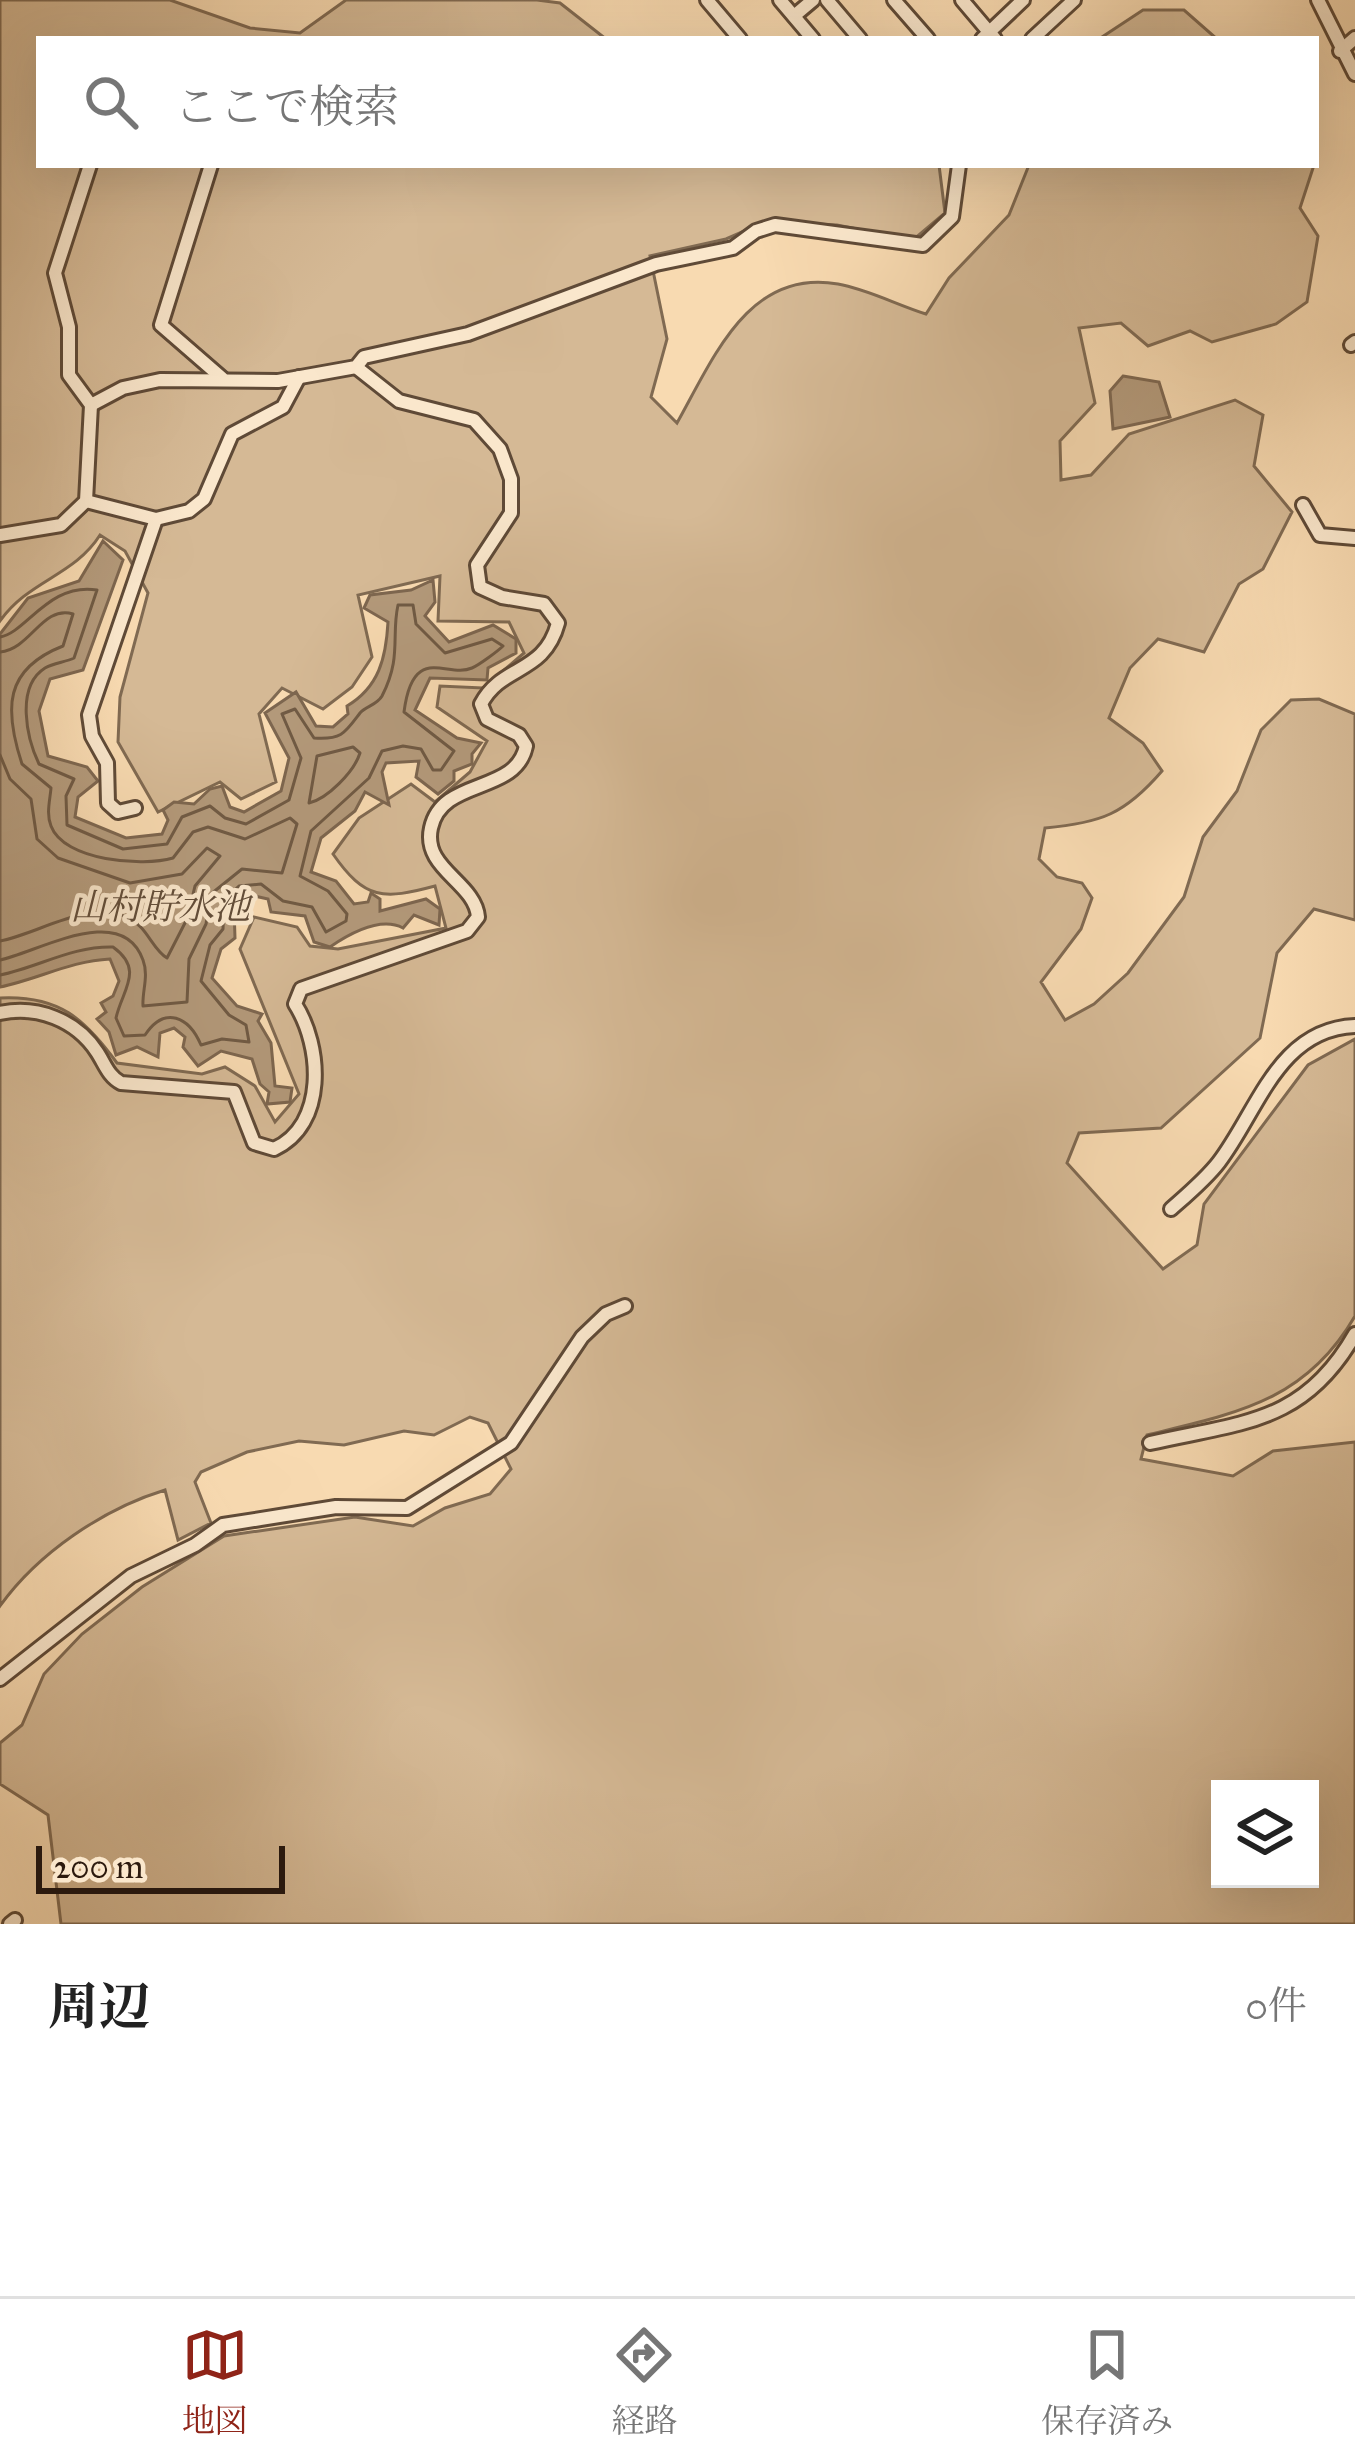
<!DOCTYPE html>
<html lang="ja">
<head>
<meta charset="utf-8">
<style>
	:root { --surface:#fff; --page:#f2f2f2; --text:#222; --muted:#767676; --line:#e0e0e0; --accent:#8f2418 }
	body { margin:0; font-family:"IM FELL Great Primer","Noto Serif JP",serif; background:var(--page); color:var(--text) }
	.controls { position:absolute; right:36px; bottom:36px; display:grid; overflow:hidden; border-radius:0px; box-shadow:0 12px 48px #0002 }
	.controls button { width:108px; height:108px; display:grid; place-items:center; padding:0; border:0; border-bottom:3px solid var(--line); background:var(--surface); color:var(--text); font:60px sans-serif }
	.scale { position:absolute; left:36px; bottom:30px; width:249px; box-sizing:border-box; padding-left:12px; border:6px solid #2c1a0e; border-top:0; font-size:33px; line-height:42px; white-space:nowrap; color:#2c1a0e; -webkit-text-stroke:9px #fae7cc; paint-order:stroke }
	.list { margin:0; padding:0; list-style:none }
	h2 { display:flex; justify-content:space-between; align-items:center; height:156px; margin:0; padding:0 48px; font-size:51px }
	h2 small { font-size:39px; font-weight:400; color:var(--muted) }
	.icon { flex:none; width:66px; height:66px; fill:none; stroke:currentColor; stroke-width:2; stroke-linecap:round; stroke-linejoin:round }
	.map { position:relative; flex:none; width:1355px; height:1924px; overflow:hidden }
	.search { position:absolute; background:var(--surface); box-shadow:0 12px 48px #0002; left:36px; right:36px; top:36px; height:132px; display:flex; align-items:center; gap:30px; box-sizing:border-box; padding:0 42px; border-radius:0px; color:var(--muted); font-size:45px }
	.sheet { height:372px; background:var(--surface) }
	nav { display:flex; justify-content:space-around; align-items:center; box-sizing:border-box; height:168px; border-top:3px solid var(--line); background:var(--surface); font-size:33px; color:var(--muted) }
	nav a { display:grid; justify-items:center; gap:6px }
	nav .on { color:var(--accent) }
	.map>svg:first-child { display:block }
	.green { fill:#d5b995; stroke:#806a52; stroke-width:3; fill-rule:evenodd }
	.water { fill:#b3997a; stroke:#7d664f; stroke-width:3 }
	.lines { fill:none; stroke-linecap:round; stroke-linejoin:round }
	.shore { stroke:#705a44; stroke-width:3 }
	.minor-casing { stroke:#5f4a37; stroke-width:18 }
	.minor { stroke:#fae7cc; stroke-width:12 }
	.labels { text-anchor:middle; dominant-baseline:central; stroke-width:9; stroke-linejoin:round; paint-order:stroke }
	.water-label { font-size:36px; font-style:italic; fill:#624d39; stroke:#fae7cc }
</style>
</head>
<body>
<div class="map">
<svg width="1355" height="1924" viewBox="0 0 1355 1924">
	<rect width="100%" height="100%" fill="#f8dab1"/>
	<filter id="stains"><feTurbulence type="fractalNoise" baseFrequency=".00167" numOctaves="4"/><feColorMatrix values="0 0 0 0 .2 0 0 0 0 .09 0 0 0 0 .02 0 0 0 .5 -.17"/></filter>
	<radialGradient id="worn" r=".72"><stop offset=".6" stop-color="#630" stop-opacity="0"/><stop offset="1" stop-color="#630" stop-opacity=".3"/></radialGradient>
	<g class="green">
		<path d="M0,0H170L250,28L300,33L346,0H537L560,3L606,39H39V165H939L945,213L913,240L837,225L765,222L726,239L650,256L667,339L651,397L677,423C714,357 749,268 838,284C867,289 897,305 926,314L949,278L1009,215L1029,165H1314L1300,208L1318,236L1307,302L1276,324L1212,342L1190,331L1148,346L1121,323L1079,328L1095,403L1060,441L1061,480L1091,475L1129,434L1235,400L1263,415L1254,466L1292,512L1263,569L1239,584L1204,652L1158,639L1130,668L1109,718L1143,743L1162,771C1125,814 1101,823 1045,828L1039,859L1057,877L1082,883L1092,898L1081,929L1041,982L1065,1020L1094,1004L1128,973L1184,897L1203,837L1237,791L1261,730L1291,700L1319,699L1355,714V920L1314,909L1277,953L1260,1038L1161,1128L1079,1133L1067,1163L1163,1269L1197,1245L1204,1204L1308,1065L1355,1039V1316C1306,1401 1237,1413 1147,1435L1141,1459L1233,1476L1273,1451L1355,1442V1924H61L48,1815L0,1784V1743L22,1725L44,1674L82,1634L142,1587L224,1536L355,1517L413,1526L445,1508L490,1494L511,1469L488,1423L470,1417L434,1435L404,1431L344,1445L299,1441L247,1452L201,1472L195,1482L211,1523L178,1540L165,1490C103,1509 38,1553 0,1606V998C59,995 85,1019 117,1063L202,1074L225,1067L255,1086L275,1122L299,1094L240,949L254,917L297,927L310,946L338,949L446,928L435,886C383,900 365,900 333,854L359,818L411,784L435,802L470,772L487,741L437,707L440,686L483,688L524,653L509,622L438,621L440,576L358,595L372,657L352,687L323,709L282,688L259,714L276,782L241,799L220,782L158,812L118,742L120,697L148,593L125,551L100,535C74,576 29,580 0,621ZM1220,1789H1310V1879H1220Z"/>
		<path d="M1143,10H1184L1217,39H1099Z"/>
	</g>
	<g class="water">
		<path d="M1123,376L1159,382L1170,417L1113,429L1110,391Z"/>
		<path d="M103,541L123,560L83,670L50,679L39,711L48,756L87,767L98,781L78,797L75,817L126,838L162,834L168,820L163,810L174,802L194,804L210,789L222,786L230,807L244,812L281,791L289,758L265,713L296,692L316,726L333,727L348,714L347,706C379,687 386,658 388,622L364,608L370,595L411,590L433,580L435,602L425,616L449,642L493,625L516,639V653L488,668L487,680L430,678L415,710L457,738L481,743L472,754V764L454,771V781L438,794L416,777L419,761L386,763L382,772L389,805L365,792L355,811L321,838L311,872L336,881L354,904L368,902L371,893L380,899V911L426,899L440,909L439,925L414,915L403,928C380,916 349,934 330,947L314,942L305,916L271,912L268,899L250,895L234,907L235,938L221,949L212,978L237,1006L262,1014L258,1021L271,1043L275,1086L292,1088L290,1102L267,1104L269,1092L260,1084L252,1059L221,1051L198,1066L183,1047L185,1037L174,1028L160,1033L158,1057L137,1047L116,1055L109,1032L97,1019L106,1012L101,1003L113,996L119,981L110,959C70,961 39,979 0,987V634L28,598L79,581Z"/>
	</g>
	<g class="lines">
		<g class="shore">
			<path d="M0,637C26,633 49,582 97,590L74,658C66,662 53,663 45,668C15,687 27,739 39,764L74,779L66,796L67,825L123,849L167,844L182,817L210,806L225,818L246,824L289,800L301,758L282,714L295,709L314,738C342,740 345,733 360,713C366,706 377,705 382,696C402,657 391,637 398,605H413L416,624L445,653L492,639L503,646C498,651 479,665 472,668C447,679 413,642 404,712L454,751L441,770H433L421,749L403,746L382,751L369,778L311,831L300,876L328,891L347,914L346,921L326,932L312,907L283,901L261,884L239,886L224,900L223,929L210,945L201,981L229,1015L246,1025L249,1042L222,1039L201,1045C189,1017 165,1005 145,1035L124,1036L116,1018C122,990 145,970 113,947C72,946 39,967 0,975"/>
			<path d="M0,652C31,649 42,605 73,614L63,646C4,669 4,709 22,764L51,788C50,800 46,814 51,826C64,861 143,867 173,858L193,832L208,827L245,839L290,818L297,824L282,873L242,869L211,894L206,924L189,959L187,1002L143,1006C142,991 149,976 143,960C122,901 38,952 0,960"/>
			<path d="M353,747L360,753C354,772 327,799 309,803L317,756Z"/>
			<path d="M0,755L10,779L31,799L37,839L58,858L130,883L182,874L207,848L220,856L195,886L187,919L167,958C153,950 147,927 129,918C87,899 39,934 0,941"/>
		</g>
		<defs>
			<g id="minor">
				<path d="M707,0L740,39"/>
				<path d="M780,0L813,39"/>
				<path d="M827,0L860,39"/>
				<path d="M894,0L928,39"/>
				<path d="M962,0L995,39"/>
				<path d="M1318,0L1355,74"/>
				<path d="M794,16L813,0"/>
				<path d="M982,39L1023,0"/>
				<path d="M1032,39L1074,0"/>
				<path d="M1340,51L1355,38"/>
				<path d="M211,165L161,325L222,378"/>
				<path d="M1351,345L1355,342"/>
				<path d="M91,405L123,388L160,380L278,381L356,367L364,357L468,334L656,264L733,248L756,231L775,225L923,245L952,217L959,165"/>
				<path d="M86,501L156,519L89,715L92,736L107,763L108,803L118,812L135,808"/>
				<path d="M1303,505L1320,535L1355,538"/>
				<path d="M156,519L189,511L204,499L232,434L283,407L299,377"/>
				<path d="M0,535L61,525L86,501L91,405L69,375V327L55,273L90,165"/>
				<path d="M0,1013C37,1005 76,1020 97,1052C105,1064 108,1076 121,1083L234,1092L254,1143L274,1149C327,1125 322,1046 295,1004L301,989L467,931L478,917C475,882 422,869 431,828C442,777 516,795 526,746L519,735L487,719L481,704C502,664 544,675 558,623L544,604L502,597L480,587L477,565L511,513V479L500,449L474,420L399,401L356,367"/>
				<path d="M1171,1209C1188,1194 1206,1179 1219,1162C1258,1111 1278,1029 1355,1026"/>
				<path d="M1150,1443C1242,1422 1304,1424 1355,1334"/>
				<path d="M0,1679L131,1576L195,1545L223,1525L336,1507L407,1508L511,1443L582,1337L606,1314L625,1306"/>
				<path d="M10,1924L15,1920"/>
			</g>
		</defs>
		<use href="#minor" class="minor-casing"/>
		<use href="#minor" class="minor"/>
	</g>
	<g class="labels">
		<g class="water-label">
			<text x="160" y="907">山村貯水池</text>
		</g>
	</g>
	<rect width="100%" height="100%" filter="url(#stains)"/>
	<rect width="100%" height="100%" fill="url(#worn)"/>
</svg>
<div class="controls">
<button><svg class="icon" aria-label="layers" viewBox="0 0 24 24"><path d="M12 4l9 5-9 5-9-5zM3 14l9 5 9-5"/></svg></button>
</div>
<div class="scale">200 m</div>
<div class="search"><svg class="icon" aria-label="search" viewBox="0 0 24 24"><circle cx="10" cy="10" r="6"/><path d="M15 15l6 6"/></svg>ここで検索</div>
</div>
<section class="sheet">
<h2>周辺<small>0件</small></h2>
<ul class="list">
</ul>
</section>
<nav>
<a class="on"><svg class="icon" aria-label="map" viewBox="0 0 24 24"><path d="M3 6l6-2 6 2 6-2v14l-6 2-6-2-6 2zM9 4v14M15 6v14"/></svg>地図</a>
<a><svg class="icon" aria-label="directions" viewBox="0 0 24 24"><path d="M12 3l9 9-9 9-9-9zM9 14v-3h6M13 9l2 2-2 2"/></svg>経路</a>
<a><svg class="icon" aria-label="saved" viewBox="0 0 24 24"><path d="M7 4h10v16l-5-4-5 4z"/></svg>保存済み</a>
</nav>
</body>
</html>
